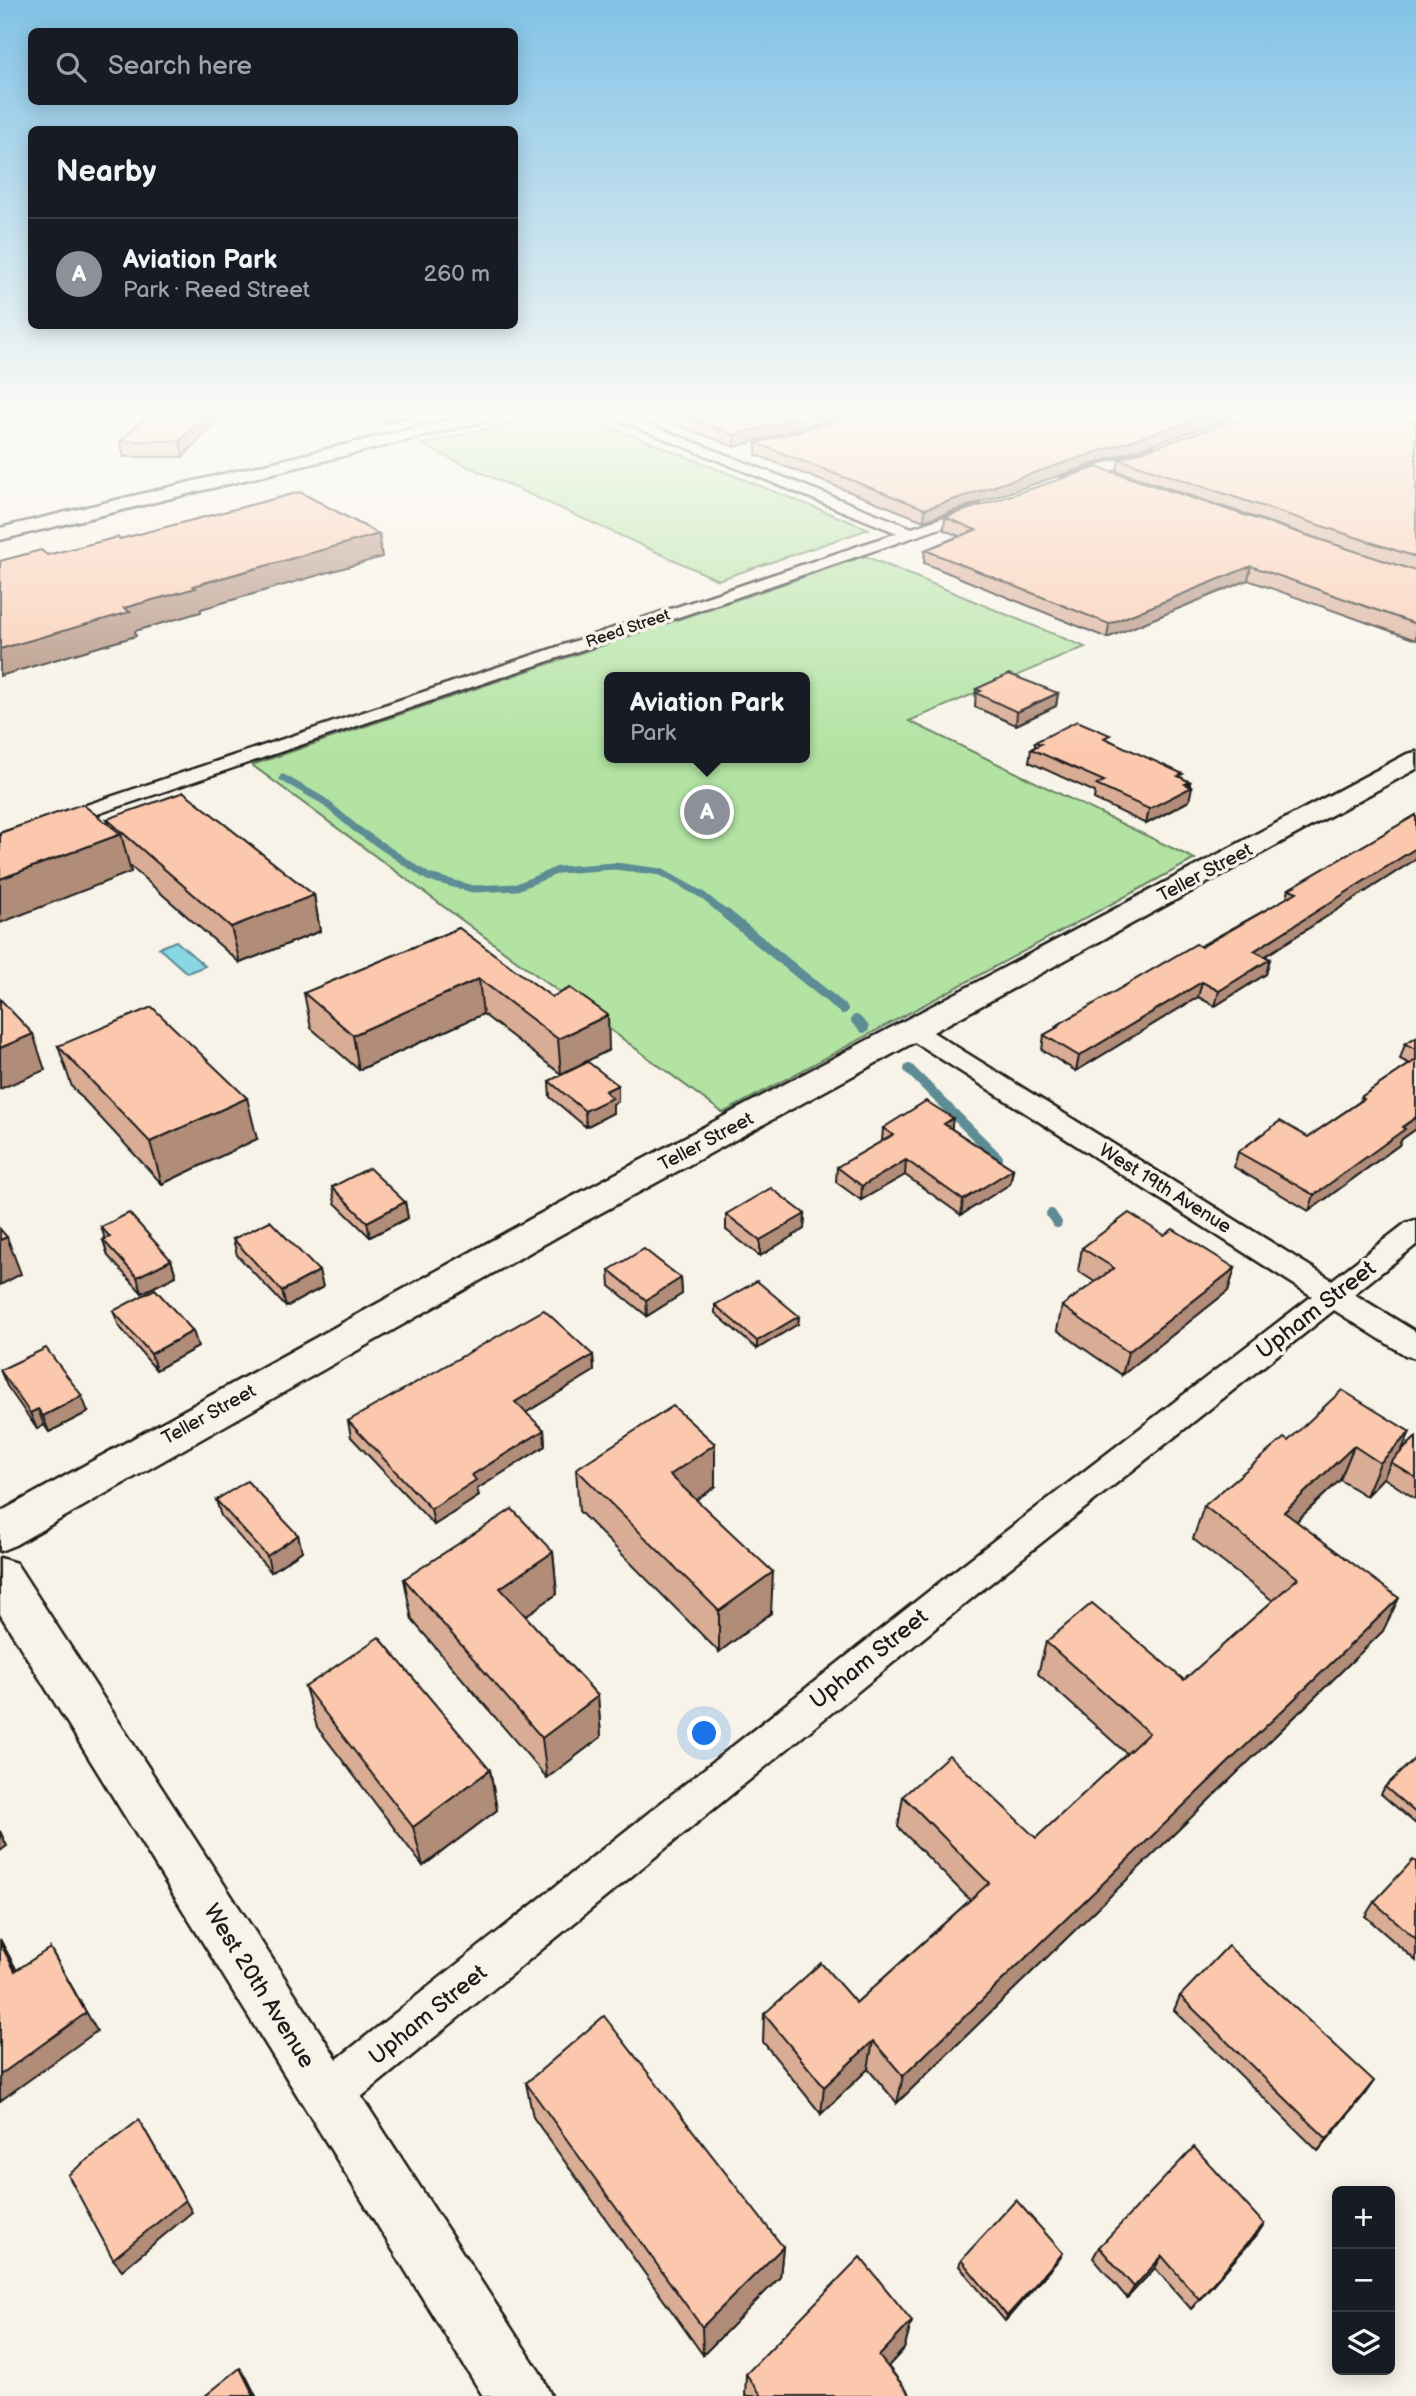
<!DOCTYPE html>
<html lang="en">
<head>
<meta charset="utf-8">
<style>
	:root { --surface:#171b24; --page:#20242c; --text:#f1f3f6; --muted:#9ea1a6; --line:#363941; --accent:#8c9099 }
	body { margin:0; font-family:"Balsamiq Sans",sans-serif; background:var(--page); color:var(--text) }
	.controls { position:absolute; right:21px; bottom:21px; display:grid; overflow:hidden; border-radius:10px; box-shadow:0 4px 18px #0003 }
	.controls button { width:63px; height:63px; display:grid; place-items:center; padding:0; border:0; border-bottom:2px solid var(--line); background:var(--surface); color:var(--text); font:35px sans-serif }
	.you { position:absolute; left:705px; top:1734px; width:24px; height:24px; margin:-18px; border:5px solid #fff; border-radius:50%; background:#1a73e8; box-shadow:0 0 0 10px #1a73e833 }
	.badge { display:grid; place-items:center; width:46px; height:46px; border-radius:50%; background:var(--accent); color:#fff; font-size:23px; font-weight:700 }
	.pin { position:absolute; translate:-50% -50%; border:4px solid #fff; box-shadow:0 2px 7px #0006 }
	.popup { position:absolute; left:604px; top:672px; width:206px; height:91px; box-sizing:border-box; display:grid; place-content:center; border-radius:10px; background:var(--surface); filter:drop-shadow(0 2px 5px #0005); font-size:23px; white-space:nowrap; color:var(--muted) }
	.popup b { font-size:26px; color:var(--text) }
	.popup::after { content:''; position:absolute; left:50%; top:100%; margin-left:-14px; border:14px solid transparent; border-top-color:var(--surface) }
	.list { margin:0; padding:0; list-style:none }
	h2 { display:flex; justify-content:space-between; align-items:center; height:91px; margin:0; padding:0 28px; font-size:30px }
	h2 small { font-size:23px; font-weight:400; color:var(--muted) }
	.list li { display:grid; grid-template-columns:46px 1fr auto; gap:21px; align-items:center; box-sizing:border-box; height:112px; padding:0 28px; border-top:2px solid var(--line) }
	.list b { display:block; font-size:26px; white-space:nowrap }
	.list p { margin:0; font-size:23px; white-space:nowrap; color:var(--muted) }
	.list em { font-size:23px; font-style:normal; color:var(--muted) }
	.icon { flex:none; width:38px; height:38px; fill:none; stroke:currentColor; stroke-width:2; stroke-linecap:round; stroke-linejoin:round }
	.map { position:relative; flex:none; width:1416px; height:2396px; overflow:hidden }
	.search { position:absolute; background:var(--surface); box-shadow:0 4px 18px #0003; left:28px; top:28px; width:490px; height:77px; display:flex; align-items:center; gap:18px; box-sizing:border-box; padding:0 24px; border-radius:10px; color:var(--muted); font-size:26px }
	.panel { position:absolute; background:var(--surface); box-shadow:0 4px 18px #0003; left:28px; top:126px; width:490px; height:203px; border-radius:10px }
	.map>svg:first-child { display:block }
	.green { fill:#b2e3a3; stroke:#678060; stroke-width:2; fill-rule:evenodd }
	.water { fill:#88d7e4; stroke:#5d8c94; stroke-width:2 }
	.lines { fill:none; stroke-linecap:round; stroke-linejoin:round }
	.stream-far1 { stroke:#5d8c94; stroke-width:7 }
	.stream { stroke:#5d8c94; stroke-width:10 }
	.minor-casing { stroke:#1c1c1c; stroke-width:5 }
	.tertiary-casing { stroke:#1c1c1c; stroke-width:5 }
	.minor { fill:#f7f3e8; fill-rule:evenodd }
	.tertiary { fill:#f7f3e8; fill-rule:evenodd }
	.wall { fill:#d9ac95; stroke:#1c1c1c; stroke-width:2 }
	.shaded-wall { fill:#b08c79; stroke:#1c1c1c; stroke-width:2 }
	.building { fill:#fcc8ad; stroke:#1c1c1c; stroke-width:2 }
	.labels { text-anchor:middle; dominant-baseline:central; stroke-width:7; stroke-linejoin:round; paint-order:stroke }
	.far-street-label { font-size:16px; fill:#1c1c1c; stroke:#f7f3e8 }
	.street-label { font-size:19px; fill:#1c1c1c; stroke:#f7f3e8 }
	.near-street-label { font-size:23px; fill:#1c1c1c; stroke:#f7f3e8 }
</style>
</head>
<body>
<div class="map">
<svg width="1416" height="2396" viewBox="0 0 1416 2396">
	<rect width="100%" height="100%" fill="#f7f3e8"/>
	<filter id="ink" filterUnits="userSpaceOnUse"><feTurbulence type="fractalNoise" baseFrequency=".0143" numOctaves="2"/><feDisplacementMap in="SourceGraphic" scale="14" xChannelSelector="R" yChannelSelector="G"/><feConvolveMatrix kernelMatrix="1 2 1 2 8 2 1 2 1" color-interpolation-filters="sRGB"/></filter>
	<g filter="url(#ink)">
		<g class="green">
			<path d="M531,417H586L869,529L718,580L421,445Z"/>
			<path d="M865,556L1085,647L909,721L1195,859L723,1113L252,765ZM609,677H805V758H609Z"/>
		</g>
		<path class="water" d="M176,941L205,966L187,973L159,948Z"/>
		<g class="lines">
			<path class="stream-far1" d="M283,778L322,800L355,828L428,877L473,889L517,887L558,870L615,866L661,872L702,895L728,916"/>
			<g class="stream">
				<path d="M726,914L843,1009"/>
				<path d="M856,1020L864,1028"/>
				<path d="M909,1069L998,1158"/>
				<path d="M1051,1214L1057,1223"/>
			</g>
			<defs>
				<g id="minor">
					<path d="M611,417H630L912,528L979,505L987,510L984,513L917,536L0,847V834L897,533Z"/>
					<path d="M1155,447L1162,451L1160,454L1072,484H1062L1060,481L1062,478Z"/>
					<path d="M914,1024L923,1026L1332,1280L1406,1223L1416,1220V1245L1354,1294L1416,1332V1358L1405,1355L1334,1310L977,1594L344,2111L328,2117L312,2111L306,2095L312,2079L953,1572L1312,1296L905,1036L902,1031L905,1026Z"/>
				</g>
				<g id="tertiary">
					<path d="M460,417H488L486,421L0,540V528Z"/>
					<path d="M1416,752V769L562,1234L15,1545L0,1551V1512L536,1216L1407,754Z"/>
					<path d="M0,1558L16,1563L541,2374L551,2396H483L0,1614Z"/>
				</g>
			</defs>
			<use href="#minor" class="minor-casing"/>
			<use href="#tertiary" class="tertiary-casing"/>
			<use href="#minor" class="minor"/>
			<use href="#tertiary" class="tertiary"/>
		</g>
		<g class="wall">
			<path d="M221,417L183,457H124L120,441Z"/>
			<path d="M371,417H412L385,423Z"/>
			<path d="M657,417H841L734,447Z"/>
			<path d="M1234,417L924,521L756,455V443Z"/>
			<path d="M1416,421V640L1248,580L1107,638L924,563L925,550L959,536L944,530L945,517L1390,563L1117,471L1119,459Z"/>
			<path d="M976,689L1058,693L1056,706L1016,725L975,707Z"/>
			<path d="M1109,740L1190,782L1189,801L1146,824L1094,799L1095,792L1029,762L1031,749L1035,747V742Z"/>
			<path d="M1416,815V859L1265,956L1270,959L1266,974L1215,1006L1198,997L1076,1071L1042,1050L1044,1035L1055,1029L1056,1026L1287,898L1289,889Z"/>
			<path d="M107,819L314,895L320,931L240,963L129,865L131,872Z"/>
			<path d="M459,928L609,1050L561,1074L483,1014L359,1070L311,1028L304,993Z"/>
			<path d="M1416,1037V1129L1402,1139L1399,1145L1309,1211L1234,1167L1238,1152L1308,1137L1359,1102L1361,1097L1410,1064L1400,1059L1405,1044Z"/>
			<path d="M58,1046L257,1139L162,1184L72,1087Z"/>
			<path d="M549,1081L618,1085V1101L613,1104V1113L586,1127L550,1097Z"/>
			<path d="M883,1128L952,1129L1013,1169L1010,1184L961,1215L905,1175L861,1200L836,1182L837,1167L882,1141Z"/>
			<path d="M332,1187L405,1202L408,1218L370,1237L335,1203Z"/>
			<path d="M726,1214H805L804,1229L760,1256L726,1230Z"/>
			<path d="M101,1227L171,1260L176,1276L142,1293L108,1256L103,1240L105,1239Z"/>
			<path d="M1164,1235L1235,1268L1228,1291L1122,1375L1057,1330L1062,1306L1095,1282L1078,1271L1082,1248Z"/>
			<path d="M233,1239L319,1271L323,1287L286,1307L237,1255Z"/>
			<path d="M609,1270L681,1278L682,1294L647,1316L610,1286Z"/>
			<path d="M715,1305L799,1316L798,1324L757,1349L715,1313Z"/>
			<path d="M113,1311L193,1331L198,1347L156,1370L119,1326Z"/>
			<path d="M593,1355L594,1371L525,1413L544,1430L545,1446L477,1489L479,1496L434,1525L351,1437L348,1421Z"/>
			<path d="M0,1370L88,1412L49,1432L44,1425L37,1429L7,1386Z"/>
			<path d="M1416,1437V1499L1384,1478V1477L1366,1496L1340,1480L1296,1522L1383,1631L897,2103L868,2069L821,2114L763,2042L764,2014L856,2003L970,1900L898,1827L903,1796L1036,1838L1127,1754L1038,1674L1046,1642L1184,1680L1273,1601L1193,1539L1204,1506L1288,1441L1401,1451Z"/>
			<path d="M576,1469L715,1487L696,1499L771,1613L719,1652L579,1511Z"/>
			<path d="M216,1500L298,1535L302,1551L271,1572L221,1516Z"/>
			<path d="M553,1552L557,1594L525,1616L598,1696L601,1737L547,1778L412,1620L404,1579Z"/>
			<path d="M305,1687L490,1770L497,1810L423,1866L317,1727Z"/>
			<path d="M1416,1760V1824L1381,1794L1385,1787Z"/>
			<path d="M1416,1862V1961L1365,1916L1374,1902Z"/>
			<path d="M1180,1996L1365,2094L1318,2151L1174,2010Z"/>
			<path d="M526,2083L783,2247L780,2277L703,2355L533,2117Z"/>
			<path d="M1264,2224L1256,2236L1191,2309L1155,2268L1127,2298L1093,2258L1099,2247Z"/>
			<path d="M1060,2258L1005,2321L959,2266L961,2260Z"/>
			<path d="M912,2321L904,2349L888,2366L911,2396H745L746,2374Z"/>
		</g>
		<g class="shaded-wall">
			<path d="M203,417H221L183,457L180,441Z"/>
			<path d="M384,417H412L385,423Z"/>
			<path d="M800,417H841L734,447V435Z"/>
			<path d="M1202,417H1234L924,521L925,509Z"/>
			<path d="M379,534L382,557L201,609V612L135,631L136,636L0,676V649L193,586Z"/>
			<path d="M1251,566L1248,580L1107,638L1109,624Z"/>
			<path d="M1058,693L1056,706L1016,725L1017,712Z"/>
			<path d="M1190,782L1189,788L1192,787L1189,801L1146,824L1149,809Z"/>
			<path d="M121,834L131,872L0,923V879Z"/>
			<path d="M1416,848V859L1250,966L1254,951Z"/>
			<path d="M314,895L320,931L240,963L231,927Z"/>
			<path d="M1270,959L1266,974L1215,1006L1219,991Z"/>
			<path d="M479,979L483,1014L359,1070L353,1035Z"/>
			<path d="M1202,982L1198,997L1076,1071L1079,1056Z"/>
			<path d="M608,1015L609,1050L561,1074L558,1039Z"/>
			<path d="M33,1034L45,1070L0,1089V1048Z"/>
			<path d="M618,1085V1101L613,1104V1113L586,1127L585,1111L605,1091Z"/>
			<path d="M247,1098L257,1139L162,1184L150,1142Z"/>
			<path d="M1416,1117V1129L1402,1139L1399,1145L1309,1211L1314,1195Z"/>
			<path d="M953,1118L951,1133L944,1124Z"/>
			<path d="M906,1160L905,1175L861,1200L862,1186Z"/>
			<path d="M1013,1169L1010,1184L961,1215L963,1200Z"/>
			<path d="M405,1202L408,1218L370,1237L367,1222Z"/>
			<path d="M805,1214L804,1229L760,1256V1240Z"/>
			<path d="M7,1237L21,1274L0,1285V1240Z"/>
			<path d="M171,1260L176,1276L142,1293L137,1277Z"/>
			<path d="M1235,1268L1228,1291L1122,1375L1128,1352Z"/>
			<path d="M319,1271L323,1287L286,1307L282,1291Z"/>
			<path d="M681,1278L682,1294L647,1316L646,1300Z"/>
			<path d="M799,1316L798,1324L757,1349V1341Z"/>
			<path d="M193,1331L198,1347L156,1370L151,1354Z"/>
			<path d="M593,1355L594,1371L517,1418L515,1402Z"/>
			<path d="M82,1396L88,1412L49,1432L43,1416Z"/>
			<path d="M38,1409L44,1425L37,1429L30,1413Z"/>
			<path d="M544,1430L545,1446L477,1489L479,1496L434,1525L431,1509L472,1475Z"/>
			<path d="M1410,1432L1395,1465L1391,1462L1384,1477L1366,1496L1380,1463Z"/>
			<path d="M715,1444V1487L671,1517L670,1475Z"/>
			<path d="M1354,1446L1340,1480L1271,1545L1284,1512Z"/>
			<path d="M298,1535L302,1551L271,1572L267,1556Z"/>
			<path d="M553,1552L557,1594L506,1629L500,1588Z"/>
			<path d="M773,1572L771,1613L719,1652V1611Z"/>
			<path d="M1399,1598L1383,1631L897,2103L903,2076Z"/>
			<path d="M598,1696L601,1737L547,1778L542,1738Z"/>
			<path d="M490,1770L497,1810L423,1866L413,1827Z"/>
			<path d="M0,1831L7,1846L0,1851Z"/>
			<path d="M0,1939L27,1989L15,1971L0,1943Z"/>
			<path d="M50,1948L97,2031L0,2101V2075Z"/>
			<path d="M873,2041L868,2069L821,2114L824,2087Z"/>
			<path d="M1374,2081L1365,2094L1318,2151L1327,2139Z"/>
			<path d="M139,2120L192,2212L122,2270L113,2259Z"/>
			<path d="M1264,2224L1256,2236L1191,2309L1199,2299Z"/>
			<path d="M783,2247L780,2277L703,2355L702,2327Z"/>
			<path d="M1063,2253L1060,2258L1005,2321L1007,2316Z"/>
			<path d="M1162,2256L1155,2268L1127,2298L1134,2287Z"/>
			<path d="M912,2321L904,2349L873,2383L879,2356Z"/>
			<path d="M240,2368L247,2378L256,2396H254Z"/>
		</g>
		<g class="building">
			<path d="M146,417H203L180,441H120Z"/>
			<path d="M687,417H800L734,435Z"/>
			<path d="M849,417H1202L925,509L756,443Z"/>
			<path d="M1245,417H1403L1416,421V557L1119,459Z"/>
			<path d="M1097,467L1416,571V624L1251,566L1109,624L925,550L976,530L945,517Z"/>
			<path d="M300,492L379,534L193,586L196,588L124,608L130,612L0,649V561L41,550L47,555L118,537L120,539Z"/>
			<path d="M1009,674L1058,693L1017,712L976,693L981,691L976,689Z"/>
			<path d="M1077,721L1110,735L1104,738L1183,774L1178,776L1190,782L1185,784L1192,787L1149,809L1096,785L1104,781L1031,749L1041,744L1035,742Z"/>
			<path d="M184,792L314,895L231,927L107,819Z"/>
			<path d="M82,804L121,834L0,879V833Z"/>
			<path d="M1416,815V848L1254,951L1270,959L1219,991L1202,982L1079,1056L1044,1035L1058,1027L1056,1026L1196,944L1201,947L1297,892L1289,889Z"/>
			<path d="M459,928L552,997L570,988L608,1015L558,1039L479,979L353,1035L304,993Z"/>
			<path d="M0,999L33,1034L0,1048Z"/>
			<path d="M152,1007L247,1098L150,1142L58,1046Z"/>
			<path d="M1416,1037V1049L1405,1044Z"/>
			<path d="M1416,1060V1117L1402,1127L1405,1129L1314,1195L1238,1152L1280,1121L1308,1137L1364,1099L1361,1097Z"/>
			<path d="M588,1062L618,1085L605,1091L612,1098L585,1111L549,1081Z"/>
			<path d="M926,1101L953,1118L944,1124L1013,1169L963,1200L906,1160L862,1186L837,1167L893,1135L883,1128Z"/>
			<path d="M369,1168L405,1202L367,1222L332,1187Z"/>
			<path d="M771,1188L805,1214L760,1240L726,1214Z"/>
			<path d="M129,1213L171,1260L137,1277L103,1240L110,1237L101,1227Z"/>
			<path d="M1129,1213L1164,1235L1173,1229L1235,1268L1128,1352L1062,1306L1114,1268L1082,1248Z"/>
			<path d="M270,1221L319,1271L282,1291L233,1239Z"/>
			<path d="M0,1229L7,1237L0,1240Z"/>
			<path d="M644,1249L681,1278L646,1300L609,1270Z"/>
			<path d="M757,1281L799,1316L757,1341L715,1305Z"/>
			<path d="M155,1289L193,1331L151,1354L113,1311Z"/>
			<path d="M544,1310L593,1355L515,1402L544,1430L472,1475L476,1480L431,1509L348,1421Z"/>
			<path d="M46,1348L82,1396L43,1416L38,1409L30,1413L0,1370Z"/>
			<path d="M1342,1390L1410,1432L1380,1463L1354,1446L1284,1512L1399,1598L903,2076L873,2041L824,2087L764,2014L821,1963L856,2003L989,1883L903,1796L949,1755L1036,1838L1149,1733L1046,1642L1092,1603L1184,1680L1298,1578L1204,1506L1284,1438L1288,1441Z"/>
			<path d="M673,1406L715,1444L670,1475L773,1572L719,1611L576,1469Z"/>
			<path d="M1416,1437V1478L1391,1462Z"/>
			<path d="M247,1481L298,1535L267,1556L216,1500Z"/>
			<path d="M512,1509L553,1552L500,1588L598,1696L542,1738L404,1579Z"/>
			<path d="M379,1637L490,1770L413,1827L305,1687Z"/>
			<path d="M1414,1759L1416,1760V1813L1385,1787Z"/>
			<path d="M1413,1860L1416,1862V1939L1374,1902Z"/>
			<path d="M0,1943L15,1971L50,1948L86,2013L0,2075Z"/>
			<path d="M1228,1946L1374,2081L1327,2139L1180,1996Z"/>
			<path d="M604,2016L783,2247L702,2327L526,2083Z"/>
			<path d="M139,2120L185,2200L113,2259L68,2175Z"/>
			<path d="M1194,2147L1264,2224L1199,2299L1162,2256L1134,2287L1099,2247Z"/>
			<path d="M1016,2200L1063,2253L1007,2316L961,2260Z"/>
			<path d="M860,2257L912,2321L879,2356L911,2396H762L746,2374Z"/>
			<path d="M240,2368L254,2396H205Z"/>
		</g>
	</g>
	<linearGradient id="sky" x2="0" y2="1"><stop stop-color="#81c2e6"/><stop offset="0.55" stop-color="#fbfaf5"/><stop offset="1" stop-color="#fbfaf5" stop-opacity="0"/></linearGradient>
	<rect width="1416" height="752" fill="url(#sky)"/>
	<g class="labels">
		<g class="far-street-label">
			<text transform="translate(628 629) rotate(-19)">Reed Street</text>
		</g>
		<g class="street-label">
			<text transform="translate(1205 873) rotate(-28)">Teller Street</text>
			<text transform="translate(706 1142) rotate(-28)">Teller Street</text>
			<text transform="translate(1165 1189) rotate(32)">West 19th Avenue</text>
			<text transform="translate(209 1415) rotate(-29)">Teller Street</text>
		</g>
		<g class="near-street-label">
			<text transform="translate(1316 1310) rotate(-38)">Upham Street</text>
			<text transform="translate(869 1659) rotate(-39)">Upham Street</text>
			<text transform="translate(259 1986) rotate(58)">West 20th Avenue</text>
			<text transform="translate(428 2015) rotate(-39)">Upham Street</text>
		</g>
	</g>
</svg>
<div class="controls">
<button>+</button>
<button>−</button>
<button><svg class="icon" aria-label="layers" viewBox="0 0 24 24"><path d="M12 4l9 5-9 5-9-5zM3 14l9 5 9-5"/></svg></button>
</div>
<div class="you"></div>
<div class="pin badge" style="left:707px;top:812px">A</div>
<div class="popup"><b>Aviation Park</b>Park</div>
<div class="search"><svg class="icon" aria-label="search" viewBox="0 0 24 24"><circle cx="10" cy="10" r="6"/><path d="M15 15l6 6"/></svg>Search here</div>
<section class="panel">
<h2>Nearby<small></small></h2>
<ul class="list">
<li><span class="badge">A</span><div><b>Aviation Park</b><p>Park · Reed Street</p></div><em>260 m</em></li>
</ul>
</section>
</div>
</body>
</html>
